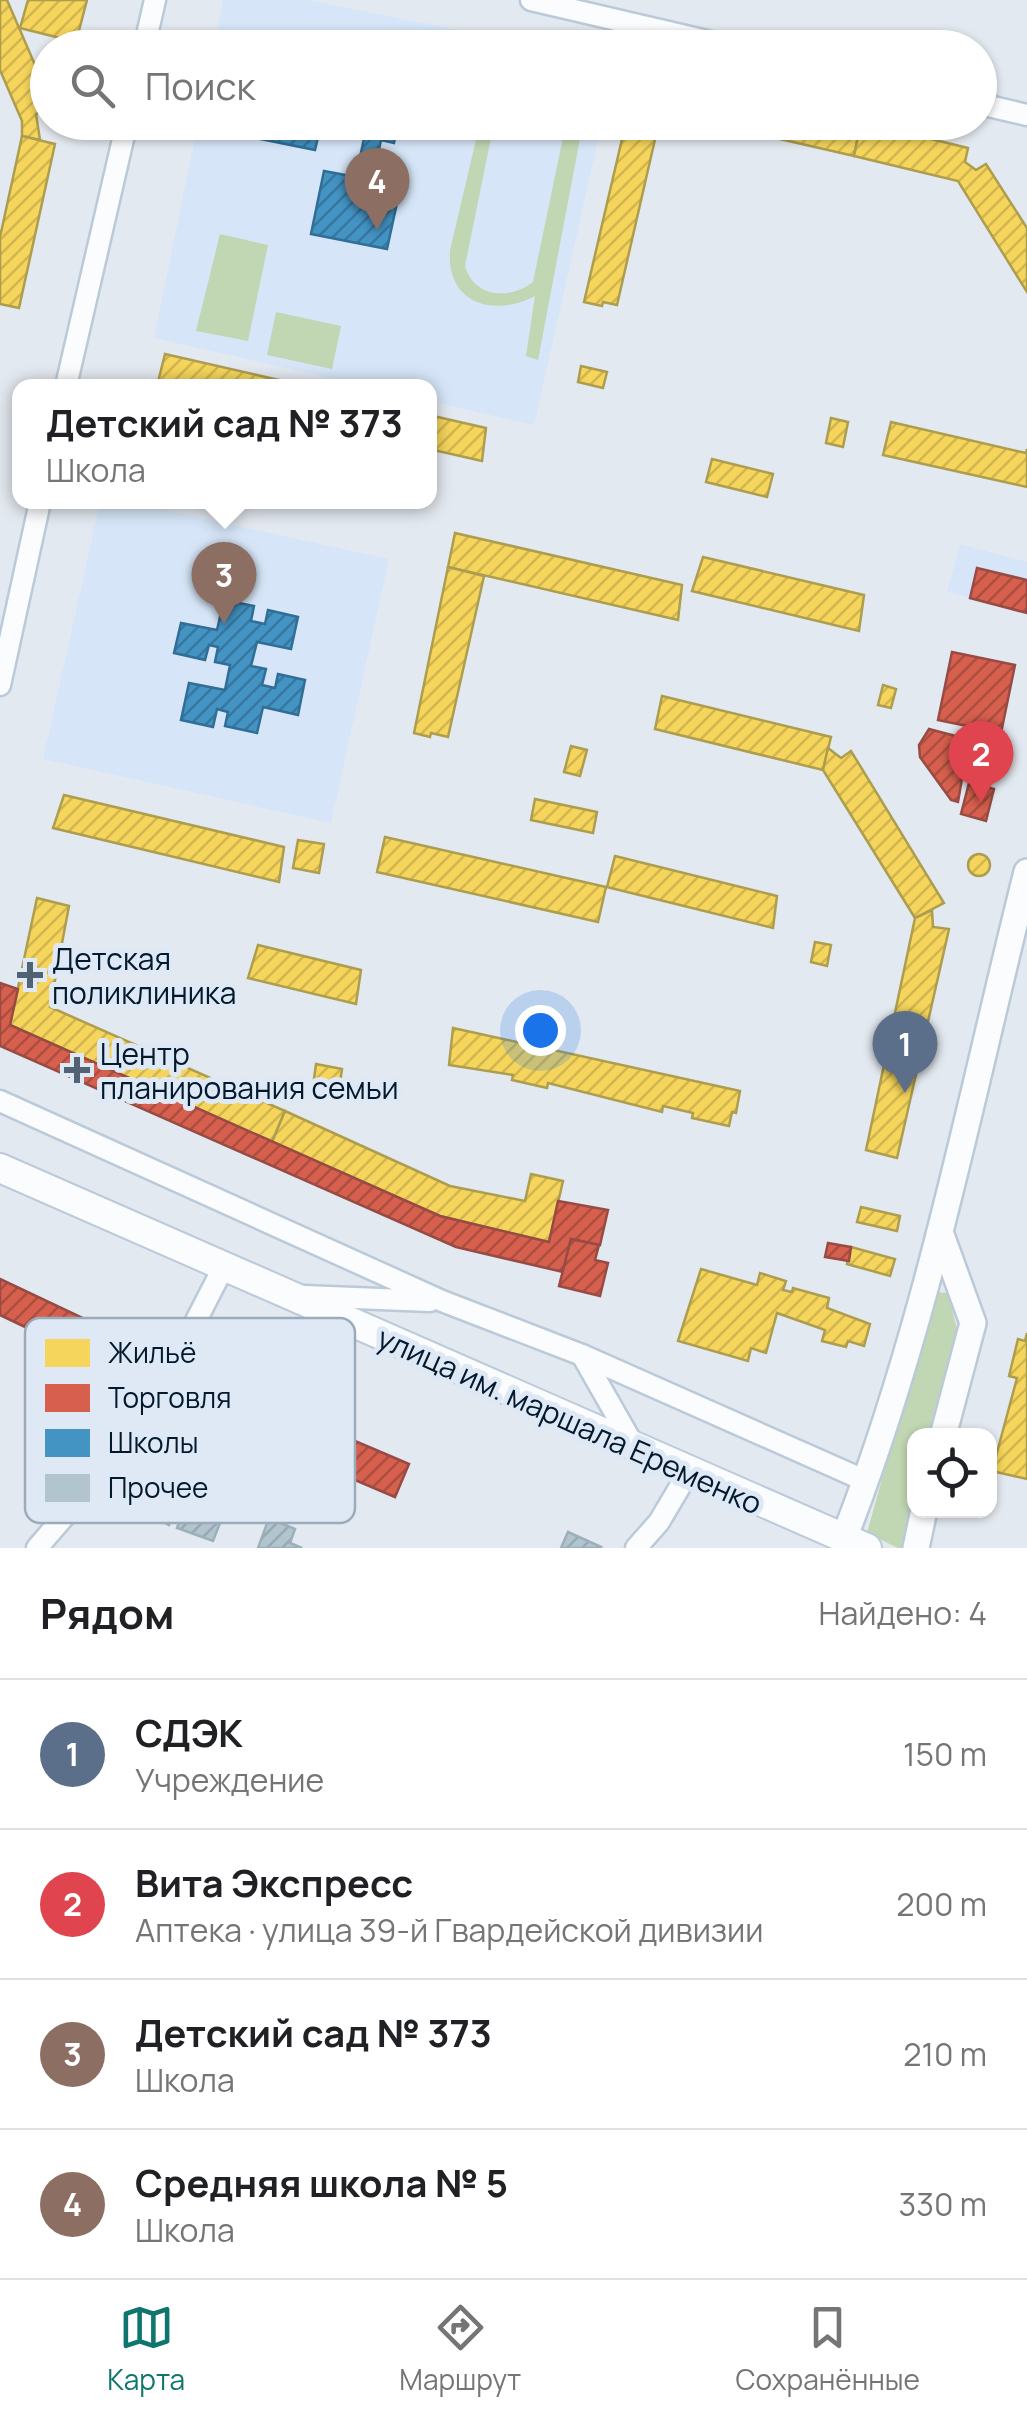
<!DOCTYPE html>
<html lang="ru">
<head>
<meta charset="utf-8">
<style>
	:root { --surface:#fff; --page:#f2f2f2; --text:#202124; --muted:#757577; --line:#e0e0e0; --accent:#0f766e }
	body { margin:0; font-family:Manrope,sans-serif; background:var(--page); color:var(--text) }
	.controls { position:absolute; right:30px; bottom:30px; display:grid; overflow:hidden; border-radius:20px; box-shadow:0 2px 8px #0004 }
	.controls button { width:90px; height:90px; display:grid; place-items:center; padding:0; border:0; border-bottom:2px solid var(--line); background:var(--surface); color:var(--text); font:50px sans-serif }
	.you { position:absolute; left:540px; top:1030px; width:35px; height:35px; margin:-25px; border:8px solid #fff; border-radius:50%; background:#1a73e8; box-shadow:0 0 0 15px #1a73e833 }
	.badge { display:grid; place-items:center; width:65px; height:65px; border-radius:50%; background:var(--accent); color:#fff; font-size:32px; font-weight:700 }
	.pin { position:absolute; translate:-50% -82px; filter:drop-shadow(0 2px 5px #0008) }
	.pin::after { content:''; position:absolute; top:52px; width:35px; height:30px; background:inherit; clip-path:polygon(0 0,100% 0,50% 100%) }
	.popup { position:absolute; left:12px; top:379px; width:425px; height:130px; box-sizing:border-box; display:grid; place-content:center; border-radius:20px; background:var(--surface); filter:drop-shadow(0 2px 8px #0005); font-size:32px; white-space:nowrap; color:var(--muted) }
	.popup b { font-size:38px; color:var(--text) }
	.popup::after { content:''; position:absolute; left:50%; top:100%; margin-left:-20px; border:20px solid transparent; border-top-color:var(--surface) }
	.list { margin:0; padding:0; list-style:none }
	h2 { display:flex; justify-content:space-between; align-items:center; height:130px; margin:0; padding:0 40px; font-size:42px }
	h2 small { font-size:32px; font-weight:400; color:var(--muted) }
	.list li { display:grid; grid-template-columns:65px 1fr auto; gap:30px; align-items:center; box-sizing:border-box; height:150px; padding:0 40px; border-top:2px solid var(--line) }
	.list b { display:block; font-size:38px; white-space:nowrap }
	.list p { margin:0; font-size:32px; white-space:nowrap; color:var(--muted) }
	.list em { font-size:32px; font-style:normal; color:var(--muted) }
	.icon { flex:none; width:55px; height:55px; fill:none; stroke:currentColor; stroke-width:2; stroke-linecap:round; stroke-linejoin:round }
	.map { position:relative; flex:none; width:1027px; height:1548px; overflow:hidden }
	.search { position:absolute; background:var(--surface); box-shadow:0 2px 8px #0004; left:30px; right:30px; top:30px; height:110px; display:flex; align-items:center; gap:25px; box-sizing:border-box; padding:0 35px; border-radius:55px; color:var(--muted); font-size:38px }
	.sheet { height:730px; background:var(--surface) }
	nav { display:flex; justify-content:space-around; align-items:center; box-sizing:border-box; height:140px; border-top:2px solid var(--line); background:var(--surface); font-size:28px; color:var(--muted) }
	nav a { display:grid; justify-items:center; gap:5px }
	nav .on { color:var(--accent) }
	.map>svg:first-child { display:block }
	.built { fill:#d6e6f8 }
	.grass { fill:#c1d6b2 }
	.homes { fill:url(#homes-hatch); stroke:#ad9d4e; stroke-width:2.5 }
	.shops { fill:url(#shops-hatch); stroke:#974b44; stroke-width:2.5 }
	.schools { fill:url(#schools-hatch); stroke:#306e96; stroke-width:2.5 }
	.building { fill:url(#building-hatch); stroke:#9cb0ba; stroke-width:2.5 }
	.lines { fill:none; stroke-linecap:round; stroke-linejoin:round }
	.minor-casing { stroke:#bbcad8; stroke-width:25 }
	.major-casing { stroke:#bbcad8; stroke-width:30 }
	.highway-casing { stroke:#bbcad8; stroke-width:32 }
	.minor { stroke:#fbfcfd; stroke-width:20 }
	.major { stroke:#fbfcfd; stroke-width:25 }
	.highway { stroke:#fbfcfd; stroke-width:28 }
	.poi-dot { fill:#516272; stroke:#dee9f5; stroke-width:4 }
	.labels { text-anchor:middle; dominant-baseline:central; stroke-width:10; stroke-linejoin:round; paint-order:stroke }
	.poi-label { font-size:30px; fill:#03192e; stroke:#dee9f5; text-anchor:start }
	.street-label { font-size:30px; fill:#03192e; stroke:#dee9f5 }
	.key { fill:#dee9f5; stroke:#9cabb9; stroke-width:2.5 }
	.key-label { font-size:28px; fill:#03192e }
</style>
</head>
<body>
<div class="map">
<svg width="1027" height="1548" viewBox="0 0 1027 1548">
	<defs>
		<pattern id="homes-hatch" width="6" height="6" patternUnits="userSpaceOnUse" patternTransform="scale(2.5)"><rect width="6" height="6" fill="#f6d55c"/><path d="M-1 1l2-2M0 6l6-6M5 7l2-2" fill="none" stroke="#d1b650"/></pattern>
		<pattern id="shops-hatch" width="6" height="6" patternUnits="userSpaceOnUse" patternTransform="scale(2.5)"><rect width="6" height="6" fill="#d6604d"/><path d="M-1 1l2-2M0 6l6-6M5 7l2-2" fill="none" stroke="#ab4e40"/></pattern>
		<pattern id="schools-hatch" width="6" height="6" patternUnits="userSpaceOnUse" patternTransform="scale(2.5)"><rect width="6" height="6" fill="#4393c3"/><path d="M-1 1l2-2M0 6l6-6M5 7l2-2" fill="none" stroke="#36779f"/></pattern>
		<pattern id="building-hatch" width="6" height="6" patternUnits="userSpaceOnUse" patternTransform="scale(2.5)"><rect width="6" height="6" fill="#b2c5cf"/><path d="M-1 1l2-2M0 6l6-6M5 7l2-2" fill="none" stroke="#97a9b2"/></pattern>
	</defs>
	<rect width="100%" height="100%" fill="#e3e9f0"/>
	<g class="built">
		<path d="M223,0H308L543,47H214Z"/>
		<path d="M198,123H602L534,425L429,401V386H366L154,338Z"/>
		<path d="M100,502H128L389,559L331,823L43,759Z"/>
		<path d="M960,544L1027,562V579L979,567L970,598L947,592Z"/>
	</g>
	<g class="grass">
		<path d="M480,123H494L465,266C474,298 510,300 533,282L566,123H583L538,360L526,356L535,296C495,317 446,305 450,250Z"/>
		<path d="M220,234L268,245L248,341L196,331Z"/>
		<path d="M276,312L341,326L332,369L267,355Z"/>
		<path d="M934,1292L948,1293L958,1333L931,1435L914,1436V1500L902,1548H898L867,1533Z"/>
	</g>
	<g class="homes">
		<path d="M0,0H7L48,95V109L36,114L40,140L22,136V121L0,70Z"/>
		<path d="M28,0H87L76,42L20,28Z"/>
		<path d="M626,122H659L617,305L603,302L602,306L584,302Z"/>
		<path d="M706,122H861L854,156Z"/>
		<path d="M861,122L968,148L965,162L976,170L986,164L1027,228V292L958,181L854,156Z"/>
		<path d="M22,136L55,144L19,308L0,304V237Z"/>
		<path d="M165,354L305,386H157Z"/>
		<path d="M581,366L607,372L603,388L578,382Z"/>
		<path d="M429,415L486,428L482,461L429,449Z"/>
		<path d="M831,418L848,422L843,447L826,443Z"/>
		<path d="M891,422L1026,453L1027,449V487L883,455Z"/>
		<path d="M712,459L773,474L767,497L706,482Z"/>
		<path d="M455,533L682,585L678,620L448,567Z"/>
		<path d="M703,557L864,595L859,631L692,591Z"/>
		<path d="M448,567L484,576L448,737L431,733L430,737L414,733Z"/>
		<path d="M883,685L896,689L891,708L878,705Z"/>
		<path d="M662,696L831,737L823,770L655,729Z"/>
		<path d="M571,746L587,750L580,776L564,772Z"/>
		<path d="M828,748L841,758L851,751L944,903L915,918L823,770Z"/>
		<path d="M990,749L1003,753L995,778L983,775Z"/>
		<path d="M64,795L284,847L279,882L53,828Z"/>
		<path d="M535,799L597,812L593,833L531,820Z"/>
		<path d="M385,837L606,887L598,922L377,872Z"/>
		<path d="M298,840L324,844L319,873L293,868Z"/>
		<circle cx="979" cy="865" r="11"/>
		<path d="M615,856L777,896L773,928L607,887Z"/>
		<path d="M37,898L69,906L50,1007L285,1111L272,1142L10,1025Z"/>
		<path d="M932,910L933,927L949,929L897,1158L866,1150L915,918Z"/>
		<path d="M815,942L831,945L827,966L811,962Z"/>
		<path d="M258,945L361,970L356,1004L248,978Z"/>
		<path d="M453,1028L740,1091L736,1113L732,1112L729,1126L692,1118L693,1113L663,1106L662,1112L548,1083L547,1088L512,1080L513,1075L449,1065Z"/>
		<path d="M316,1064L342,1069L340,1083L314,1079Z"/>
		<path d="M285,1111L450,1186L525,1201L531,1174L563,1181L549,1242L440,1216L272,1142Z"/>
		<path d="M289,1150L308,1158L299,1177L280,1168Z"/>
		<path d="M861,1207L900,1216L897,1231L857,1222Z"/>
		<path d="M851,1247L895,1259L890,1276L847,1264Z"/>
		<path d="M701,1269L757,1285L760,1273L786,1281L783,1290L792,1292L793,1288L829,1298L827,1308L870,1324L864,1346L848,1341L846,1347L822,1341L825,1330L777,1313L766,1353L751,1348L748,1361L678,1341Z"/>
		<path d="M1027,1333V1479L992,1471L1017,1378L1009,1376L1018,1339L1025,1341Z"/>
	</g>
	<g class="shops">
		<path d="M977,568L1027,580V613L970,598Z"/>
		<path d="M952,652L1015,665L1001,733L938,720Z"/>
		<path d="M929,729L982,743L974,777L963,773L958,802L951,800L920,757L919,745Z"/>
		<path d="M969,783L994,789L986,821L961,814Z"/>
		<path d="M0,983L18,989L10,1025L440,1216L549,1242L558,1201L608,1210L600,1245L571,1239L563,1272L456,1247L0,1046Z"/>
		<path d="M571,1239L599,1245L595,1260L608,1263L600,1296L559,1286Z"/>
		<path d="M828,1243L851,1247L849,1261L825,1257Z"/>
		<path d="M0,1279L104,1328L90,1358L0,1315Z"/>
		<path d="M275,1407L409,1464L395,1497L261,1440Z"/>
	</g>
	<g class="schools">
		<path d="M243,122H383L397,127L394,143L381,140L372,183L400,189L387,249L311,234L324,171L356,177L364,138L320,129L315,150L241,135Z"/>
		<path d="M224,600L254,606L251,621L265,624L268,610L298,617L291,649L257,642L251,666L266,669L262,685L275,688L278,674L305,680L298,715L263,707L257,733L225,726L228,712L217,709L213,727L181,720L189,683L225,690L230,665L215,662L218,647L209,645L205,660L174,653L181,623L217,630Z"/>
	</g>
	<g class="building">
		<path d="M118,1459L140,1466L129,1501L107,1494Z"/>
		<path d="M154,1476L185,1490L169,1525L138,1510Z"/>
		<path d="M192,1487L213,1495L210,1504L225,1510L213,1541L177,1528Z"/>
		<path d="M269,1518L295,1529L290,1543L302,1548H258Z"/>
		<path d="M568,1532L601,1547L600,1548H561Z"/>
	</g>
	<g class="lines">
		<defs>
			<g id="minor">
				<path d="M531,0L737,48"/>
				<path d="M144,48L155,0"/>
				<path d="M980,104L1027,115"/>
				<path d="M66,386L127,122"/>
				<path d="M0,685L40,502"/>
				<path d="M0,1101L442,1301L582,1355L866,1481"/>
				<path d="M304,1296L430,1301"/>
				<path d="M582,1355L635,1448"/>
				<path d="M37,1548L142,1426L223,1268"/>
				<path d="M636,1548L659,1522L688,1473"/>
			</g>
			<g id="major">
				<path d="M940,1232L973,1323L943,1436"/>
				<path d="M844,1538C928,1324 971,1094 1027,872"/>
				<path d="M916,1548L924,1510"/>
			</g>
			<path id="highway" d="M0,1168L867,1548"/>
		</defs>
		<use href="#minor" class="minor-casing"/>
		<use href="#major" class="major-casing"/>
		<use href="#highway" class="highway-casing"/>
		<use href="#minor" class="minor"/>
		<use href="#major" class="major"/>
		<use href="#highway" class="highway"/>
	</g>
	<g class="poi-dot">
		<path d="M25 960h10v10h10v10h-10v10h-10v-10h-10v-10h10z"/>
		<path d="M72 1055h10v10h10v10h-10v10h-10v-10h-10v-10h10z"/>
	</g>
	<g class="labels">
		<g class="poi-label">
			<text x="52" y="958">Детская<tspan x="52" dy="34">поликлиника</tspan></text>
			<text x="100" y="1053">Центр<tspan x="100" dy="34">планирования семьи</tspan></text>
		</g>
		<g class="street-label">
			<text transform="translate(570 1420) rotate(24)">улица им. маршала Еременко</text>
		</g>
	</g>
	<rect x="25" y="1318" width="330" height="205" rx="15" class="key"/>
	<rect x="45" y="1339" width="45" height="28" fill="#f6d55c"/>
	<rect x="45" y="1384" width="45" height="28" fill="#d6604d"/>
	<rect x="45" y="1429" width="45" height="28" fill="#4393c3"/>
	<rect x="45" y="1474" width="45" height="28" fill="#b2c5cf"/>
	<g class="key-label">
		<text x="108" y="1363">Жильё</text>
		<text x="108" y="1408">Торговля</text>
		<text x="108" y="1453">Школы</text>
		<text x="108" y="1498">Прочее</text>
	</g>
</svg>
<div class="controls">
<button><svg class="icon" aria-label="locate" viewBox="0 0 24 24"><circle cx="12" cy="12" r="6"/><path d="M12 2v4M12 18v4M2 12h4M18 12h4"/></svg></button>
</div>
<div class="you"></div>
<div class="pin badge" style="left:905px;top:1093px;background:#5c6f8a">1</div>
<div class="pin badge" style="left:981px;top:803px;background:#e0444e">2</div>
<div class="pin badge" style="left:224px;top:624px;background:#8d6e63">3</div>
<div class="popup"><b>Детский сад № 373</b>Школа</div>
<div class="pin badge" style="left:377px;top:230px;background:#8d6e63">4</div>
<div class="search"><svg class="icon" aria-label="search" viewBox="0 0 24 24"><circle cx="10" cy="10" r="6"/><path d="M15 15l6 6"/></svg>Поиск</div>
</div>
<section class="sheet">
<h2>Рядом<small>Найдено: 4</small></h2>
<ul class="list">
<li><span class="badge" style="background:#5c6f8a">1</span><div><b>СДЭК</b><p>Учреждение</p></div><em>150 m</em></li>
<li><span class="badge" style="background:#e0444e">2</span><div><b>Вита Экспресс</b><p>Аптека · улица 39-й Гвардейской дивизии</p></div><em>200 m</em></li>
<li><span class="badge" style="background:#8d6e63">3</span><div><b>Детский сад № 373</b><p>Школа</p></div><em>210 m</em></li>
<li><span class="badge" style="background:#8d6e63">4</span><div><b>Средняя школа № 5</b><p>Школа</p></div><em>330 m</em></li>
</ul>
</section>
<nav>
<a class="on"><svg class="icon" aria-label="map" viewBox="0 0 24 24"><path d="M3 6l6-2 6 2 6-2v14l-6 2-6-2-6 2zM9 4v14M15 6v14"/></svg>Карта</a>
<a><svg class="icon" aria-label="directions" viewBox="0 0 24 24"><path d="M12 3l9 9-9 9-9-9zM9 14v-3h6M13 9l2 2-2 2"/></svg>Маршрут</a>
<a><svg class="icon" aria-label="saved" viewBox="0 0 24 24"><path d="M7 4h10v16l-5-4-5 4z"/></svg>Сохранённые</a>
</nav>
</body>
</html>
